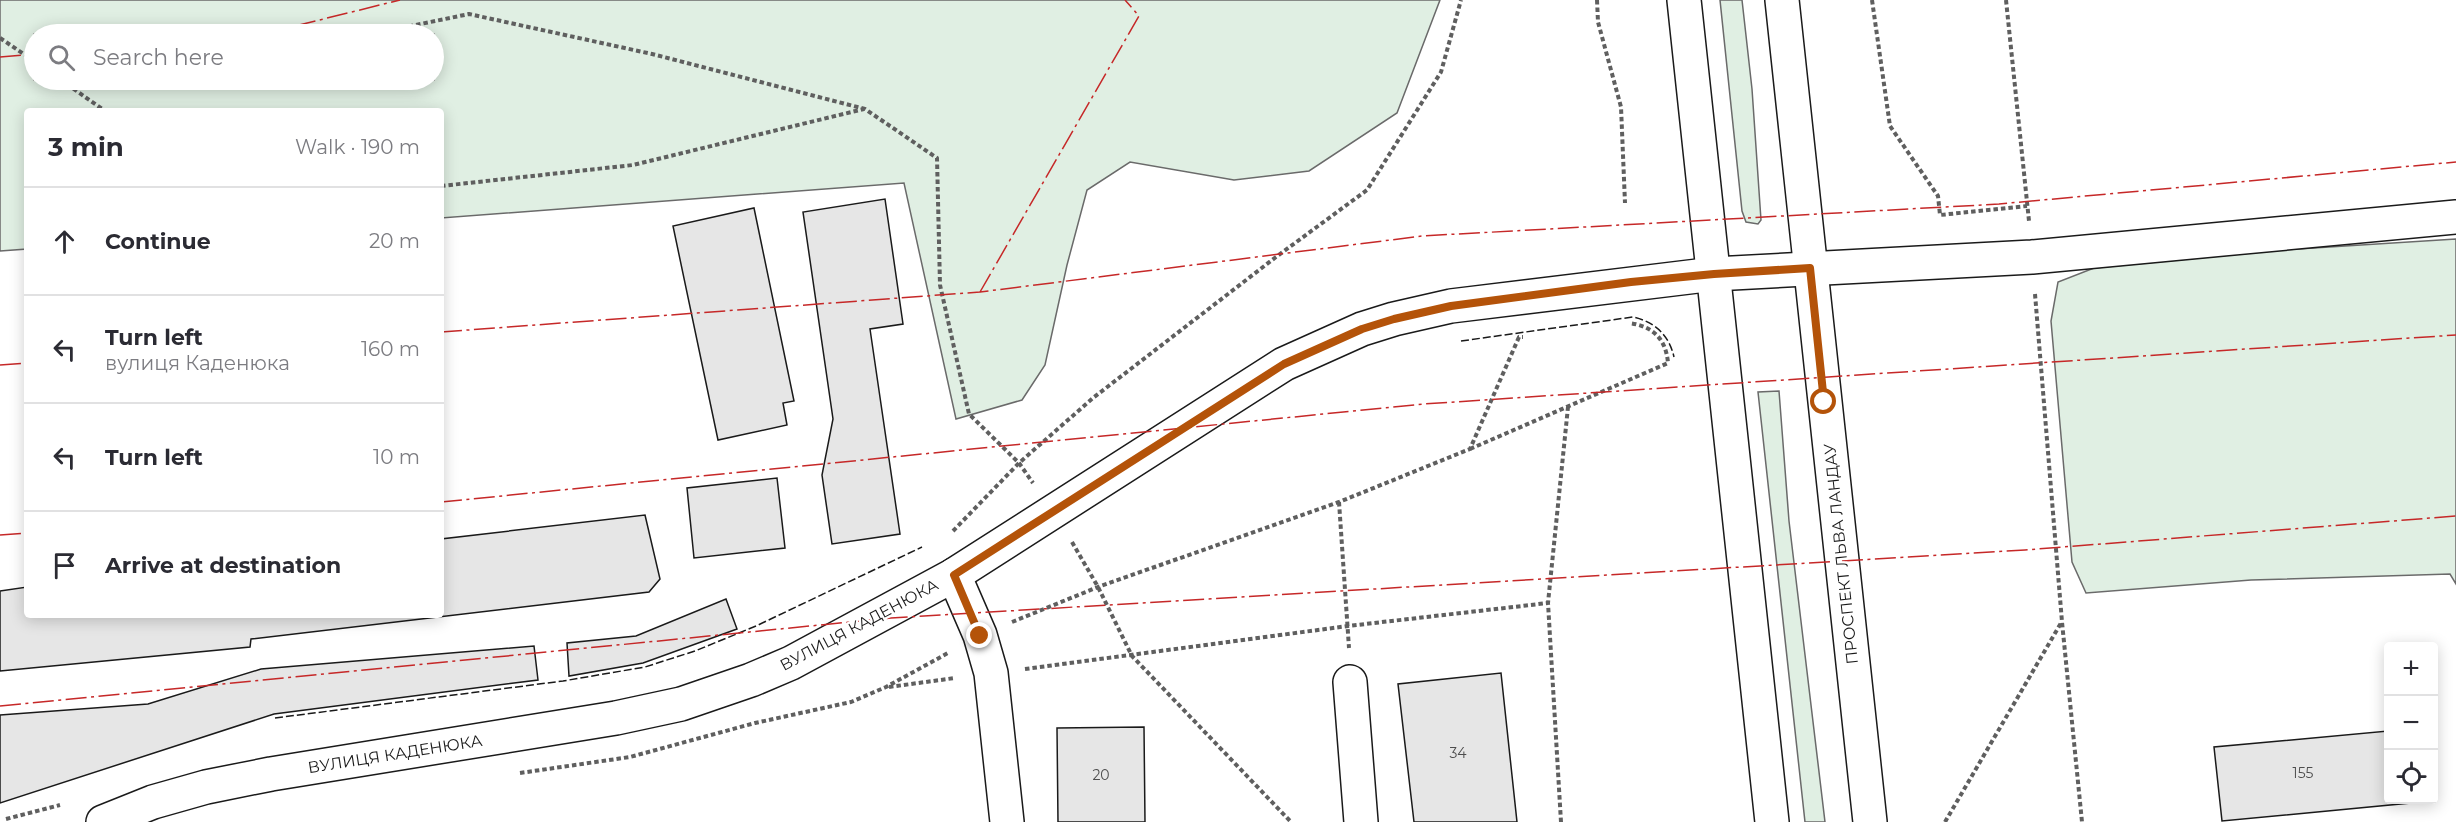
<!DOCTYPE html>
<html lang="en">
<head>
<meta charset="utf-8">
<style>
	:root { --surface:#fff; --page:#f2f2f3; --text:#2b2b33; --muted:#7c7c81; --line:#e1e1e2 }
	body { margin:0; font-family:Montserrat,sans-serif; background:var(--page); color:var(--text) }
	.controls { position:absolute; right:18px; bottom:18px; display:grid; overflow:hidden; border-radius:6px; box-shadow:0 3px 15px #0003 }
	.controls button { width:54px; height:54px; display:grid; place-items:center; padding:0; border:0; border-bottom:2px solid var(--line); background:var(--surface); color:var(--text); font:30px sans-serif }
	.stop { position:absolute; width:18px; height:18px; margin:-14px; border:4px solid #b45309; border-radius:50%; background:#fff }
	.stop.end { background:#b45309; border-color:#fff; box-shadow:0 2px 6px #0008 }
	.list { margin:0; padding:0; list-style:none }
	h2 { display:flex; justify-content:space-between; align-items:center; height:78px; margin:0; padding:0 24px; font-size:26px }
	h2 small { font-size:20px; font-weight:400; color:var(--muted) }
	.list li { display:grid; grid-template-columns:39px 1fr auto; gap:18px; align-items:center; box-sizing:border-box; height:108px; padding:0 24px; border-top:2px solid var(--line) }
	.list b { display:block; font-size:22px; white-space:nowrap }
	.list p { margin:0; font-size:20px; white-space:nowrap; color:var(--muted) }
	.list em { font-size:20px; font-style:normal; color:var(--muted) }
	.icon { flex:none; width:33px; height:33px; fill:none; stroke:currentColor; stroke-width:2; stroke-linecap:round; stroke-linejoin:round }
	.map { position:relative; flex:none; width:2456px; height:822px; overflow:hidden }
	.search { position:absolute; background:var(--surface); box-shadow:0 3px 15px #0003; left:24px; top:24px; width:420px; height:66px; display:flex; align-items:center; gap:15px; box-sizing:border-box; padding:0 21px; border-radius:33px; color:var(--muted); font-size:22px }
	.panel { position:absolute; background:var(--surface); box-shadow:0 3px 15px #0003; left:24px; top:108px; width:420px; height:510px; border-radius:6px }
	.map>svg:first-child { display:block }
	.green { fill:#e0efe3; stroke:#6a6a6a; stroke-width:1.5; fill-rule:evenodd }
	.building { fill:#e6e6e6; stroke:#1a1a1a; stroke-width:1.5 }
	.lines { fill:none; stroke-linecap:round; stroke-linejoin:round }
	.minor-casing { stroke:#1a1a1a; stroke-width:36 }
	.major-casing { stroke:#1a1a1a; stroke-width:36 }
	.path { stroke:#5f5f5f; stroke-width:4; stroke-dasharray:4.5 3; stroke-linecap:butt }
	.minor { stroke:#fff; stroke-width:33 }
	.major { stroke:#fff; stroke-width:33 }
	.fence { stroke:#1a1a1a; stroke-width:1.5; stroke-dasharray:8 3; stroke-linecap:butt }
	.power { stroke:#c62828; stroke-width:1.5; stroke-dasharray:21 4.5 3 4.5; stroke-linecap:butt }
	.route { stroke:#b45309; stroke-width:8 }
	.labels { text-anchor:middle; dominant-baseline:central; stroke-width:4.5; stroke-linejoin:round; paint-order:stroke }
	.number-label { font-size:14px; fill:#4d4d4d }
	.street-label { font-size:16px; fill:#1a1a1a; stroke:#fff }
</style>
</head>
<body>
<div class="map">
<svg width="2456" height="822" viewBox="0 0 2456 822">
	<rect width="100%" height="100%" fill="#fff"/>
	<g class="green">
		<path d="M0,0H1440L1397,113L1309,171L1234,180L1130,162L1087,190L1067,265L1045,365L1022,400L956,419L904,183L441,218V111H27V249L0,251ZM434,34V80H34V34Z"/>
		<path d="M1720,0H1742L1752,89L1761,220L1758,224L1746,222L1742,211Z"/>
		<path d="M2456,239V584L2450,574L2251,580L2086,593L2072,562L2051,321L2058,282L2094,268L2282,250Z"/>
		<path d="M1779,391L1789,521L1825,822H1805L1758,392Z"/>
	</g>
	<g class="building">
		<path d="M885,199L903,324L870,329L900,534L832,544L822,475L833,419L803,212Z"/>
		<path d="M754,208L794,401L783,403L787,425L718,440L673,226Z"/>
		<path d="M777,478L785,548L694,558L687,488Z"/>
		<path d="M645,515L660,579L649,592L251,639L250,647L0,671V591L27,587V615H441V539Z"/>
		<path d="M726,599L737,629L643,663L569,676L567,643L636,636Z"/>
		<path d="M534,646L538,680L274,714L0,803V715L148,704L261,669Z"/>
		<path d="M1501,673L1517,822H1414L1398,684Z"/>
		<path d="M1144,727L1145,822H1058L1057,728Z"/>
		<path d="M2388,731V800H2421V802L2222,821L2214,747Z"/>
	</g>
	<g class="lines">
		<defs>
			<g id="minor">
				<path d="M954,575L980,635L991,673L1007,822"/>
				<path d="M1350,682L1361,822"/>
				<path d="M103,822L153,802L206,787L271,774L616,718L681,704L751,680L791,663L954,575L1284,364L1362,329L1394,319L1451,306L1714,274L2032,257L2456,217"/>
			</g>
			<g id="major">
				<path d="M1684,0L1772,822"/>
				<path d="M1782,0L1870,822"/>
			</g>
		</defs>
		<use href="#minor" class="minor-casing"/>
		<use href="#major" class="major-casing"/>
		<g class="path">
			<path d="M1597,0L1598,22L1621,107L1625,203"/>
			<path d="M1872,0L1890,126L1938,196L1940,215L2027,206"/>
			<path d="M2006,0L2029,221"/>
			<path d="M372,34L469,14L652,54L865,109L937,158L940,285L969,414L1019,463L1033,483"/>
			<path d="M0,38L34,61"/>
			<path d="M61,80L105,111"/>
			<path d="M441,186L633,165L864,109"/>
			<path d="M2035,294L2062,622L2082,822"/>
			<path d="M1470,449L1668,363C1666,339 1653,326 1629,323"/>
			<path d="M1339,502L1349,648"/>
			<path d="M953,531L1019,463L1093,398L1276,257L1367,190L1441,72L1461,0"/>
			<path d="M1072,542L1098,587L1132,656L1291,822"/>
			<path d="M1012,622L1098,587L1339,502L1470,449L1519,337H1523"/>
			<path d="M1025,669L1348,626L1548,603"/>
			<path d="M889,687L955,678"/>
			<path d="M520,773L630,757L755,723L851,702L886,687L948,653"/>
			<path d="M6,819L60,805"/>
			<path d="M1561,822L1548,603L1568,407"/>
			<path d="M1945,822L2061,623"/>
		</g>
		<use href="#minor" class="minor"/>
		<use href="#major" class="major"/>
		<g class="fence">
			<path d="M1461,341L1633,317C1655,322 1669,335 1674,357"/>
			<path d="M275,718L563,681L645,667L695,651L756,626L922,547"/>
		</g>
		<g class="power">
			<path d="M263,34L400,0"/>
			<path d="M0,57L34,54"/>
			<path d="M980,292L1139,16L1125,0"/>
			<path d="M441,332L980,292L1422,236L1999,204L2456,162"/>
			<path d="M0,365L27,363"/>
			<path d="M441,502L1424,404L2456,335"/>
			<path d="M0,535L27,533"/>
			<path d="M0,706L891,618L2025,550L2456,516"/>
		</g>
	</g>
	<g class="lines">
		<path class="route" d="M980,636L954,575L1284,364L1362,329L1394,319L1451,306L1631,282L1714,274L1810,268L1824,402"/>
	</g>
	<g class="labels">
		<g class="number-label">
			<text x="1458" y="753">34</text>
			<text x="2303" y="773">155</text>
			<text x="1101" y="775">20</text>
		</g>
		<g class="street-label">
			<text transform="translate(1841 554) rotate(-96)">ПРОСПЕКТ ЛЬВА ЛАНДАУ</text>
			<text transform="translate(859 625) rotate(-28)">ВУЛИЦЯ КАДЕНЮКА</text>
			<text transform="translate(395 754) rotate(-9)">ВУЛИЦЯ КАДЕНЮКА</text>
		</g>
	</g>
</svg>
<div class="controls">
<button>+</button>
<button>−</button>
<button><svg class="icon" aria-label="locate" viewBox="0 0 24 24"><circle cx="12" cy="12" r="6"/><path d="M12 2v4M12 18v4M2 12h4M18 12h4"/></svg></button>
</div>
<div class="stop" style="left:1824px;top:402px"></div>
<div class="stop end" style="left:980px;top:636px"></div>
<div class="search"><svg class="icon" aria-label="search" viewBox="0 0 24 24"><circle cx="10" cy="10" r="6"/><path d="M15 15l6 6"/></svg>Search here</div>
<section class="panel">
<h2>3 min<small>Walk · 190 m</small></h2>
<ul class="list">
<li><svg class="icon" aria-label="ahead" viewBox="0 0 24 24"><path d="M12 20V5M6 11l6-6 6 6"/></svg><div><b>Continue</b></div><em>20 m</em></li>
<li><svg class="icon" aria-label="left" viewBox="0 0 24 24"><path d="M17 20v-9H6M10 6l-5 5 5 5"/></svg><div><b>Turn left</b><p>вулиця Каденюка</p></div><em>160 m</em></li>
<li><svg class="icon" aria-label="left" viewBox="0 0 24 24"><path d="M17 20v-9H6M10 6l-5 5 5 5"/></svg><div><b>Turn left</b></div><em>10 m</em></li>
<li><svg class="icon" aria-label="arrive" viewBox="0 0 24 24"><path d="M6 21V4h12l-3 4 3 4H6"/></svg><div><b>Arrive at destination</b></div></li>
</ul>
</section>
</div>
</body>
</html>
